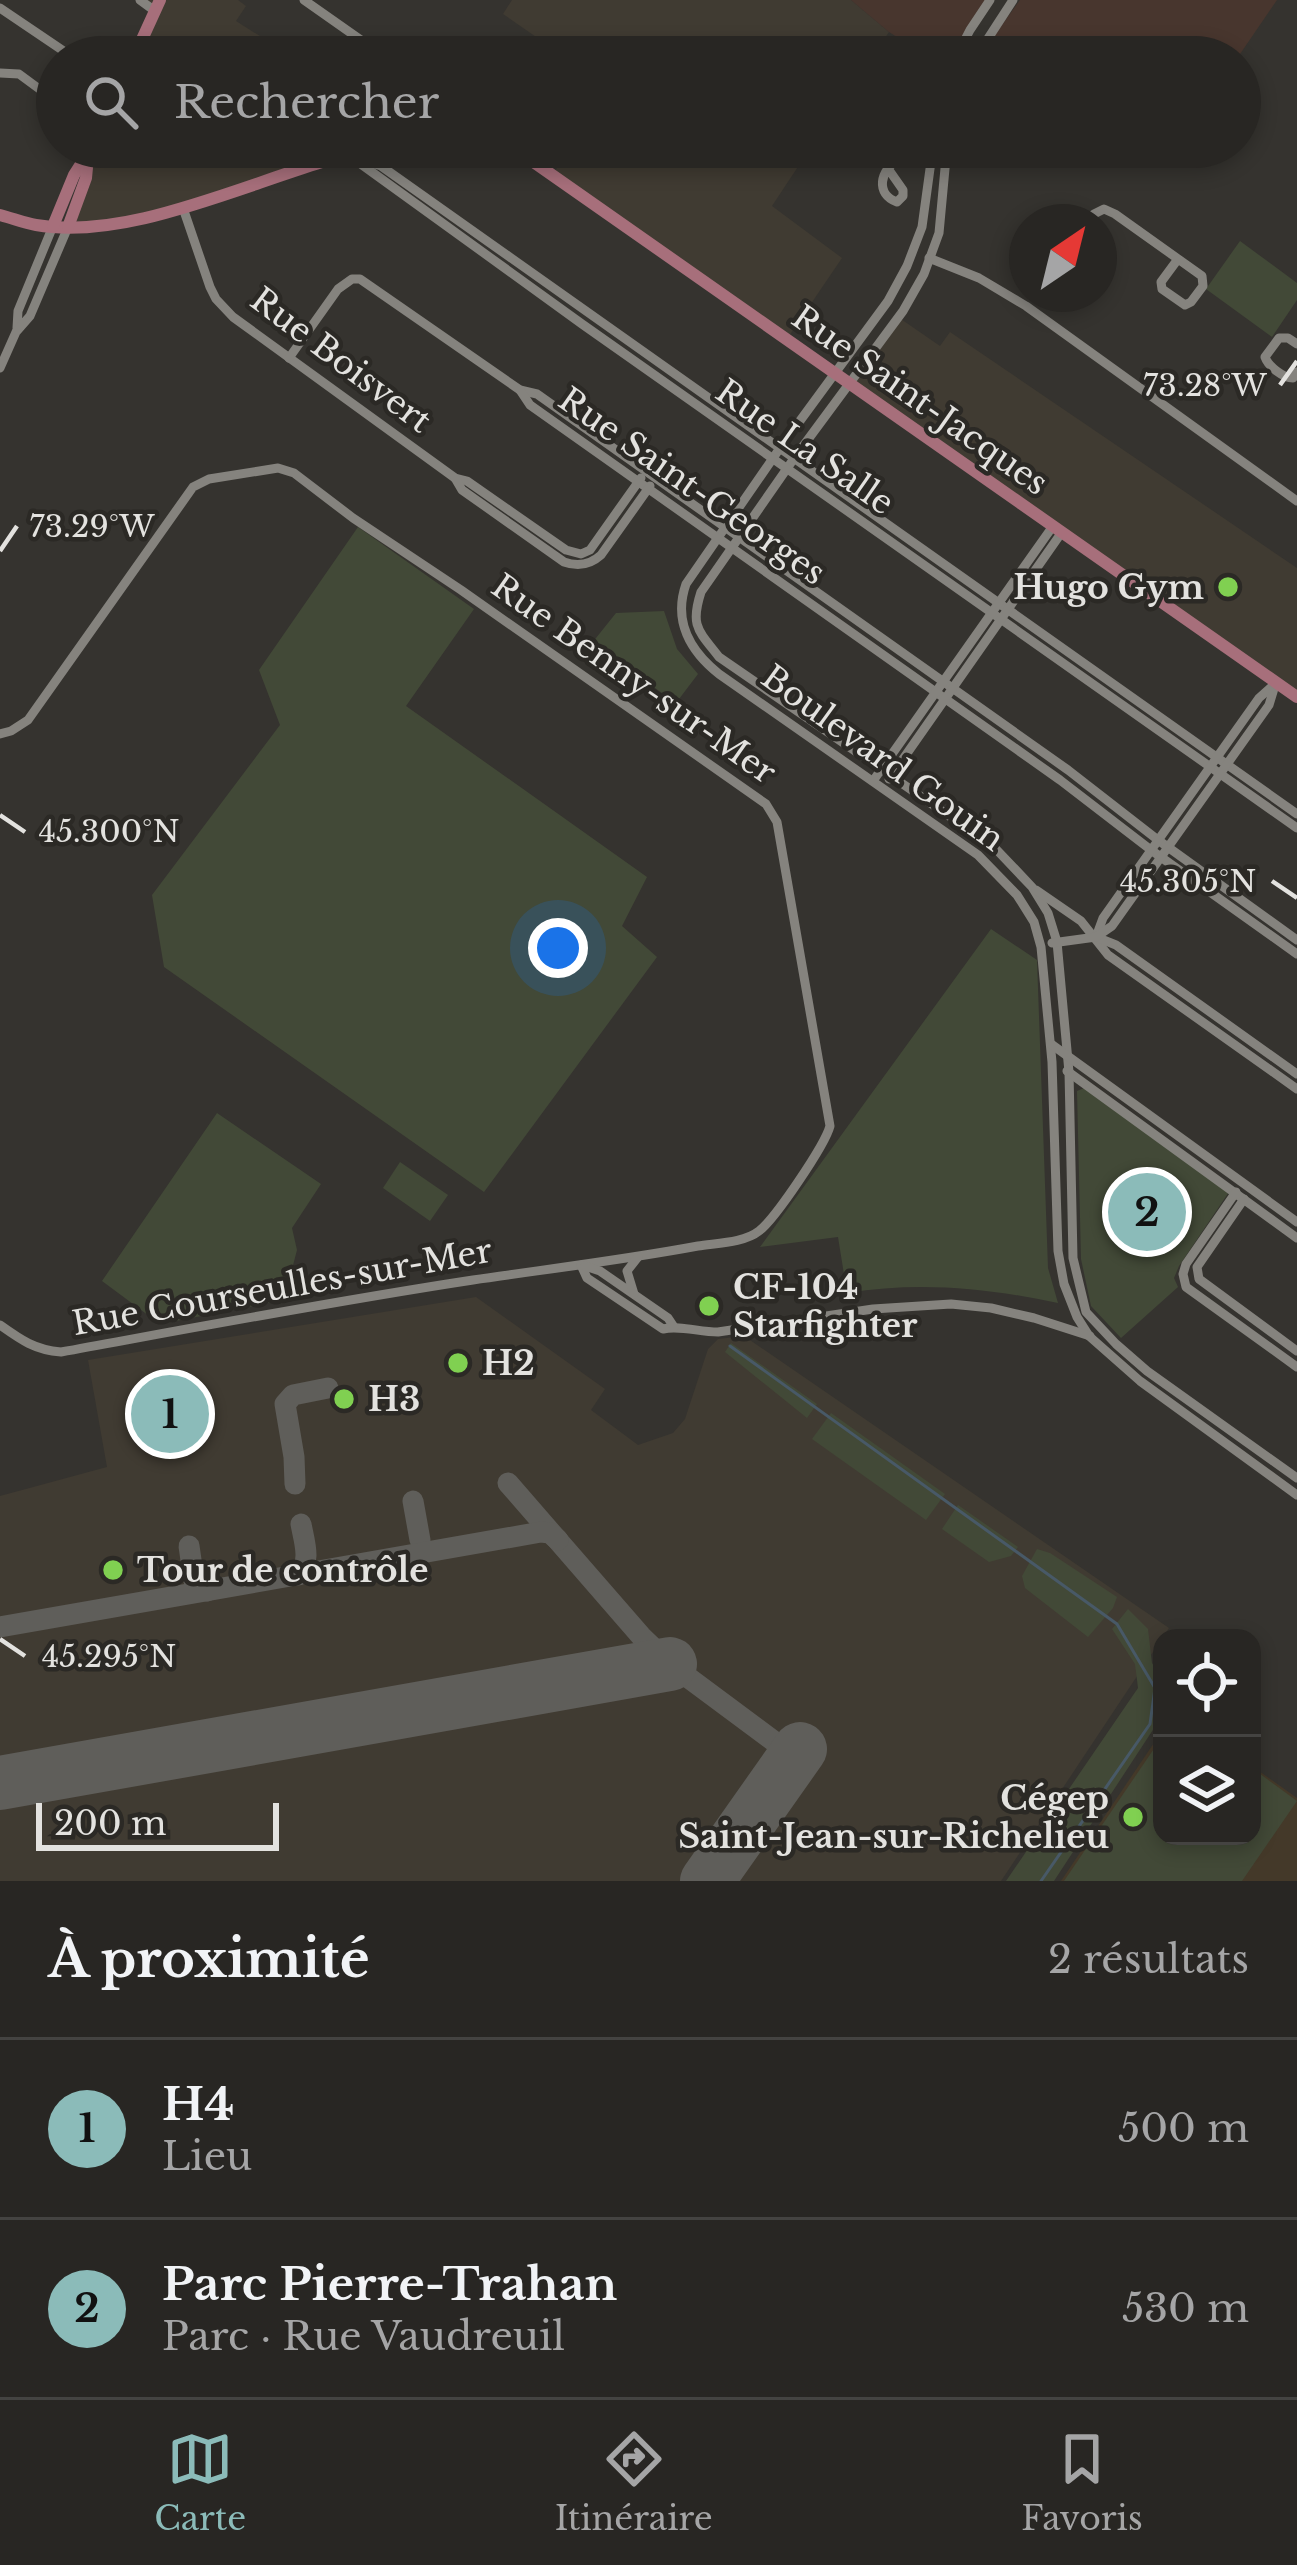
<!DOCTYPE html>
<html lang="fr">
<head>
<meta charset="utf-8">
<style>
	:root { --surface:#282623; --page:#343230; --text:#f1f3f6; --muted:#a5a5a6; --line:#444341; --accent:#8bbbb9 }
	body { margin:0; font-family:"Libre Baskerville",serif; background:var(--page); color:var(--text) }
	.controls { position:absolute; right:36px; bottom:36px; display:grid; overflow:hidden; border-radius:24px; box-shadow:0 6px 18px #0003 }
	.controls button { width:108px; height:108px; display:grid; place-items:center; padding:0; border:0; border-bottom:3px solid var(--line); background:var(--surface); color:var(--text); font:60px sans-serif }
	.compass { position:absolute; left:1009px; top:204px; width:108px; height:108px; border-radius:50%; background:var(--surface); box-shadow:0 6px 18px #0003; rotate:35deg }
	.scale { position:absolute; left:36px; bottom:30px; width:243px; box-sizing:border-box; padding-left:12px; border:6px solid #e3e2df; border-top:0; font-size:33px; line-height:42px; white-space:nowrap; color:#e3e2df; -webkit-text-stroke:9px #2b2925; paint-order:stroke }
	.you { position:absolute; left:558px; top:948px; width:42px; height:42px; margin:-30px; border:9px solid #fff; border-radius:50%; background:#1a73e8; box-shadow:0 0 0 18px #1a73e833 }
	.badge { display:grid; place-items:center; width:78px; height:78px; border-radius:50%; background:var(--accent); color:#111; font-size:39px; font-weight:700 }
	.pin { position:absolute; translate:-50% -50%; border:6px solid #fff; box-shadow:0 3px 12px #0006 }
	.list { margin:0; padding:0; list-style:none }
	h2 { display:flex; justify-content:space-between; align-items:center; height:156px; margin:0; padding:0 48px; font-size:51px }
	h2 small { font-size:39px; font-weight:400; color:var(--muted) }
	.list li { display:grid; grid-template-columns:78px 1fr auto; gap:36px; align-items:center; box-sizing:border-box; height:180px; padding:0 48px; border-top:3px solid var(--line) }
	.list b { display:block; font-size:45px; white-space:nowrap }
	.list p { margin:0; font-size:39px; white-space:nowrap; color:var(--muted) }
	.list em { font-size:39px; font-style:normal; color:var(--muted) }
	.icon { flex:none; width:66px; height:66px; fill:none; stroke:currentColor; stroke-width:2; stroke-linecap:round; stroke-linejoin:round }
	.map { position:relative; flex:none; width:1297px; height:1881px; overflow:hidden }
	.search { position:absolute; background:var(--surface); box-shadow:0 6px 18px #0003; left:36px; right:36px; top:36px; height:132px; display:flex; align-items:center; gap:30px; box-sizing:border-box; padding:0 42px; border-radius:66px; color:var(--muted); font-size:45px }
	.sheet { height:516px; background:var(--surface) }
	nav { display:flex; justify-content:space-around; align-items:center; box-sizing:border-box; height:168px; border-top:3px solid var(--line); background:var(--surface); font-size:33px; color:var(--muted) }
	nav a { display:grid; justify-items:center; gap:6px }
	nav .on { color:var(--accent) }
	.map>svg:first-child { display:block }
	.built { fill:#403b32 }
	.industrial { fill:#48362e }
	.education { fill:#443929 }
	.green { fill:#424937 }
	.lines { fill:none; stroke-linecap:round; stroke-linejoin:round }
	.stream { stroke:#485967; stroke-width:3 }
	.taxiway { stroke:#5f5e5a; stroke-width:21 }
	.runway { stroke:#5f5e5a; stroke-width:54 }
	.minor { stroke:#85837e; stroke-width:9 }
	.major { stroke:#a76f7b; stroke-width:12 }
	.ticks { fill:none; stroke:#e3e2df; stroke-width:4.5 }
	.poi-dot { fill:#80d051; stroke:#2b2925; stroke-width:4.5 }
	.labels { text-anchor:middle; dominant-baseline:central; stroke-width:9; stroke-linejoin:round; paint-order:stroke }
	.street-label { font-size:33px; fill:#e3e2df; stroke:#2b2925 }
	.poi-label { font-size:33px; font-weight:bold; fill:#e3e2df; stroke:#2b2925; text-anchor:start }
	.ticks-label { font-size:30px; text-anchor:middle; fill:#e3e2df; stroke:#2b2925; stroke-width:9; stroke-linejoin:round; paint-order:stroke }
</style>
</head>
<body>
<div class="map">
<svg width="1297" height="1881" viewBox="0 0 1297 1881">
	<rect width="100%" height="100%" fill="#35332f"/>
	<g class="built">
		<path d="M140,0H238L246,6L236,21L293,57H134L154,11Z"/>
		<path d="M512,0H851L889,32L872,57H565L503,14Z"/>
		<path d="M92,147H273L301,167L183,208L68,227Z"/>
		<path d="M572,147H811L772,206L842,258L787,339L552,175Z"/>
		<path d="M898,317L940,346L950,332L1297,568V697L850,383Z"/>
		<path d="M476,1297L605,1389L591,1410L638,1445L673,1433L685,1419L708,1349L718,1339L744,1336L1169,1628L1001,1881H0V1496L107,1467L88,1360Z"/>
	</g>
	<g class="industrial">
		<path d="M851,0H990L956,57H929L889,32Z"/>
		<path d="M1020,0H1277L1238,57H985L981,54Z"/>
	</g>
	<path class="education" d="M1162,1731V1836H1252V1766L1297,1798V1881H1061Z"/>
	<g class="green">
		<path d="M1240,241L1297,283V300L1272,337L1206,289Z"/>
		<path d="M358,527L474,609L406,706L647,877L622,926L657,957L484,1192L164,967L152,895L280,725L259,670Z"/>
		<path d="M664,611L677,649L698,674L676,703L592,643L616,613Z"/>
		<path d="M991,929L1037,960L1048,1268L1058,1303C987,1288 919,1281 847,1293L838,1237L760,1247Z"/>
		<path d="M1089,1086L1229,1192L1179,1266L1174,1278L1178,1287L1121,1338L1091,1306L1081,1259L1077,1091Z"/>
		<path d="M217,1113L321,1184L292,1228L297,1250L284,1300L160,1324L102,1281Z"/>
		<path d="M400,1162L448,1195L430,1221L383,1188Z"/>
		<path d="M731,1343L817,1404L807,1418L725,1352Z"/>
		<path d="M831,1413L945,1494L926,1520L812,1439Z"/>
		<path d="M958,1505L1018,1547L1011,1556L989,1562L942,1529Z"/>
		<path d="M1037,1549L1050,1553L1117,1597L1113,1608L1088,1637L1025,1588L1022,1576Z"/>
		<path d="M1128,1609L1148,1629L1152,1663L1162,1679V1716L1054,1881H1006L1138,1688L1135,1664L1112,1629Z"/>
		<path d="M1162,1737V1836H1252V1768L1297,1801L1242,1881H1064Z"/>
	</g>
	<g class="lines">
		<path class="stream" d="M730,1346L1117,1624L1155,1688L1150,1724L1041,1881"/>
		<g class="taxiway">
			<path d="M508,1483L641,1636L670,1664L795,1757"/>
			<path d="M295,1484L294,1457L285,1404L293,1395L328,1388"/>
			<path d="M413,1501L420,1540"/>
			<path d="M189,1546L194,1581L207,1591"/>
			<path d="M298,1575C312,1562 304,1541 301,1524"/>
			<path d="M0,1627L541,1532L550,1533L558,1540"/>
		</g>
		<g class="runway">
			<path d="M0,1783L670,1664"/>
			<path d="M707,1881L800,1749"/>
		</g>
		<g class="minor">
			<path d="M140,0L155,11"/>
			<path d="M304,0L385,57"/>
			<path d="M0,8L68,54V57"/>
			<path d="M956,57L970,30L990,0"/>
			<path d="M976,57L1013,0"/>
			<path d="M0,73L19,74L57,102"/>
			<path d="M933,147L922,227L907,266L888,301L780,448L686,584C673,621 690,651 719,674L978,855L1017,895L1034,922L1041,947L1052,1062L1058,1251L1064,1284L1077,1317L1089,1336L1140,1381L1297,1495"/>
			<path d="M947,147L939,233L924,274L903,311L795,457L701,592C690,626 698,630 719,657L994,847L1032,887L1048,913L1057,942L1069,1072L1073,1258L1086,1312L1116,1344L1147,1371L1297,1478"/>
			<path d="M347,154L582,324L1297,828"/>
			<path d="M358,158L381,166L1297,814"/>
			<path d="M889,170L903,190V196L897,202C875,194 880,170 898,160C907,155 921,158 931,159"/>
			<path d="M183,208L210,287L216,299L233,317L455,478L467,481L566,550L581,554L590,550L641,478"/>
			<path d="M1087,222L1094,214L1104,209L1115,214L1202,276L1203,286L1191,302L1185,305L1162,289L1161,282L1178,259"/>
			<path d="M929,258L979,278L1026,306L1297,501"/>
			<path d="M17,328L18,311L53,226"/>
			<path d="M1297,344L1288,338H1279L1265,357C1268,366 1283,378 1293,378L1297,372"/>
			<path d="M289,358L338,289L352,279H360L520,390L537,394L1068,770L1158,840L1297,940"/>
			<path d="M0,368L16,332L30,316L68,227"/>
			<path d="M520,390L530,405L1060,780L1151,850L1297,954"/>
			<path d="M455,478L462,490L564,562C578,567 590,565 601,555L650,486"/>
			<path d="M0,734L11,731L28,720L193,487L209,479L278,468L294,473L353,518L461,590L766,804L777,822L830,1126C825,1145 775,1219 759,1231C744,1243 716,1243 698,1246C623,1260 548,1269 473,1280C335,1301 198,1327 61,1352C35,1350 21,1340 0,1325"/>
			<path d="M889,779L1062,532"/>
			<path d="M873,781L1053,526"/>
			<path d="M1036,890L1081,921L1108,955L1297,1089"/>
			<path d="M1096,937L1103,918L1259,698L1276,683"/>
			<path d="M1096,937L1116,945L1297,1074"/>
			<path d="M1052,943L1096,937L1112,926L1269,705L1276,682"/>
			<path d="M1051,1044L1297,1222"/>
			<path d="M1067,1071L1297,1238"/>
			<path d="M1236,1192L1186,1264L1183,1274L1186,1287L1297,1367"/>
			<path d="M1244,1199L1197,1267L1199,1279L1297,1351"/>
			<path d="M581,1265L587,1278L663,1329C680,1325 699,1332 718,1332L873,1309L951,1304L991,1308L1034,1318L1090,1336"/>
			<path d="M585,1266L600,1271L668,1318L674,1327"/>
			<path d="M634,1294L627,1271L638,1257"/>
		</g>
		<g class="major">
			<path d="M134,57L160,0"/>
			<path d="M481,147L525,156L1297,697"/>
			<path d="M0,215C12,218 24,223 36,225C141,243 275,167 380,147"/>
			<path d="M53,226L74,175L92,147"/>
			<path d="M68,227L86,178L88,157"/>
		</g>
	</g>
	<path class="ticks" d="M1280,385L1297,361M0,551L17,526M0,815L25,832M1272,881L1297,898M0,1639L25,1656"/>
	<g class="poi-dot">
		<circle cx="1228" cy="587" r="12"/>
		<circle cx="709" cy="1306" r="12"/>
		<circle cx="458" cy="1363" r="12"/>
		<circle cx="344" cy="1399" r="12"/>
		<circle cx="113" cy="1570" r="12"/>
		<circle cx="1133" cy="1817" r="12"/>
	</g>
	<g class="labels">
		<g class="street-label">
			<text transform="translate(341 360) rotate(37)">Rue Boisvert</text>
			<text transform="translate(920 400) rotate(35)">Rue Saint-Jacques</text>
			<text transform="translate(805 447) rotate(35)">Rue La Salle</text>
			<text transform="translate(692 486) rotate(35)">Rue Saint-Georges</text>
			<text transform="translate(634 679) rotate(35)">Rue Benny-sur-Mer</text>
			<text transform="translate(883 758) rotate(36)">Boulevard Gouin</text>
			<text transform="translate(282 1287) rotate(-10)">Rue Courseulles-sur-Mer</text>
		</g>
		<g class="poi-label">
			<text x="1204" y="587" text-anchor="end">Hugo Gym</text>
			<text x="733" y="1287">CF-104<tspan x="733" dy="38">Starfighter</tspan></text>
			<text x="482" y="1363">H2</text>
			<text x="368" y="1399">H3</text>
			<text x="137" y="1570">Tour de contrôle</text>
			<text x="1109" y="1798" text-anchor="end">Cégep<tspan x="1109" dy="38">Saint-Jean-sur-Richelieu</tspan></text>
		</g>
	</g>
	<g class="ticks-label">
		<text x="1205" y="396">73.28°W</text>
		<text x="92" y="537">73.29°W</text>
		<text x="109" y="842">45.300°N</text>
		<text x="1188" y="892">45.305°N</text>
		<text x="109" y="1667">45.295°N</text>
	</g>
</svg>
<div class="controls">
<button><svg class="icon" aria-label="locate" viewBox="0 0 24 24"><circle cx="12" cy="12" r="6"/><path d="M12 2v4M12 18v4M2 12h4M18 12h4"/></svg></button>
<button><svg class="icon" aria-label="layers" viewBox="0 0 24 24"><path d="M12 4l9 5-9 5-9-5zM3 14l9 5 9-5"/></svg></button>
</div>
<svg class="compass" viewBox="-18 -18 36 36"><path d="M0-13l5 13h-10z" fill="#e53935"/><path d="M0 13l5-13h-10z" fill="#a5a5a6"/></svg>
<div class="scale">200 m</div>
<div class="you"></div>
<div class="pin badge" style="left:170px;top:1414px">1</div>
<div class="pin badge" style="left:1147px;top:1212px">2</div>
<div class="search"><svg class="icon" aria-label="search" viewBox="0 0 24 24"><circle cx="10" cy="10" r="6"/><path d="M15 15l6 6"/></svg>Rechercher</div>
</div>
<section class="sheet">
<h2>À proximité<small>2 résultats</small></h2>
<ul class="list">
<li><span class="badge">1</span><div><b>H4</b><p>Lieu</p></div><em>500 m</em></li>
<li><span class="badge">2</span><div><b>Parc Pierre-Trahan</b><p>Parc · Rue Vaudreuil</p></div><em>530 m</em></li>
</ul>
</section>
<nav>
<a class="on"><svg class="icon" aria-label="map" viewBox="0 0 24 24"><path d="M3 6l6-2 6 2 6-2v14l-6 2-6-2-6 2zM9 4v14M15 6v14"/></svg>Carte</a>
<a><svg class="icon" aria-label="directions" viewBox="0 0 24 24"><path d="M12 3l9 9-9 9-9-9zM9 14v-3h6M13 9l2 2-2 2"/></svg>Itinéraire</a>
<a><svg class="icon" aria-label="saved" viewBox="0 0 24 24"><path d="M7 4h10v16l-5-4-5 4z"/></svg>Favoris</a>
</nav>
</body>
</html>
